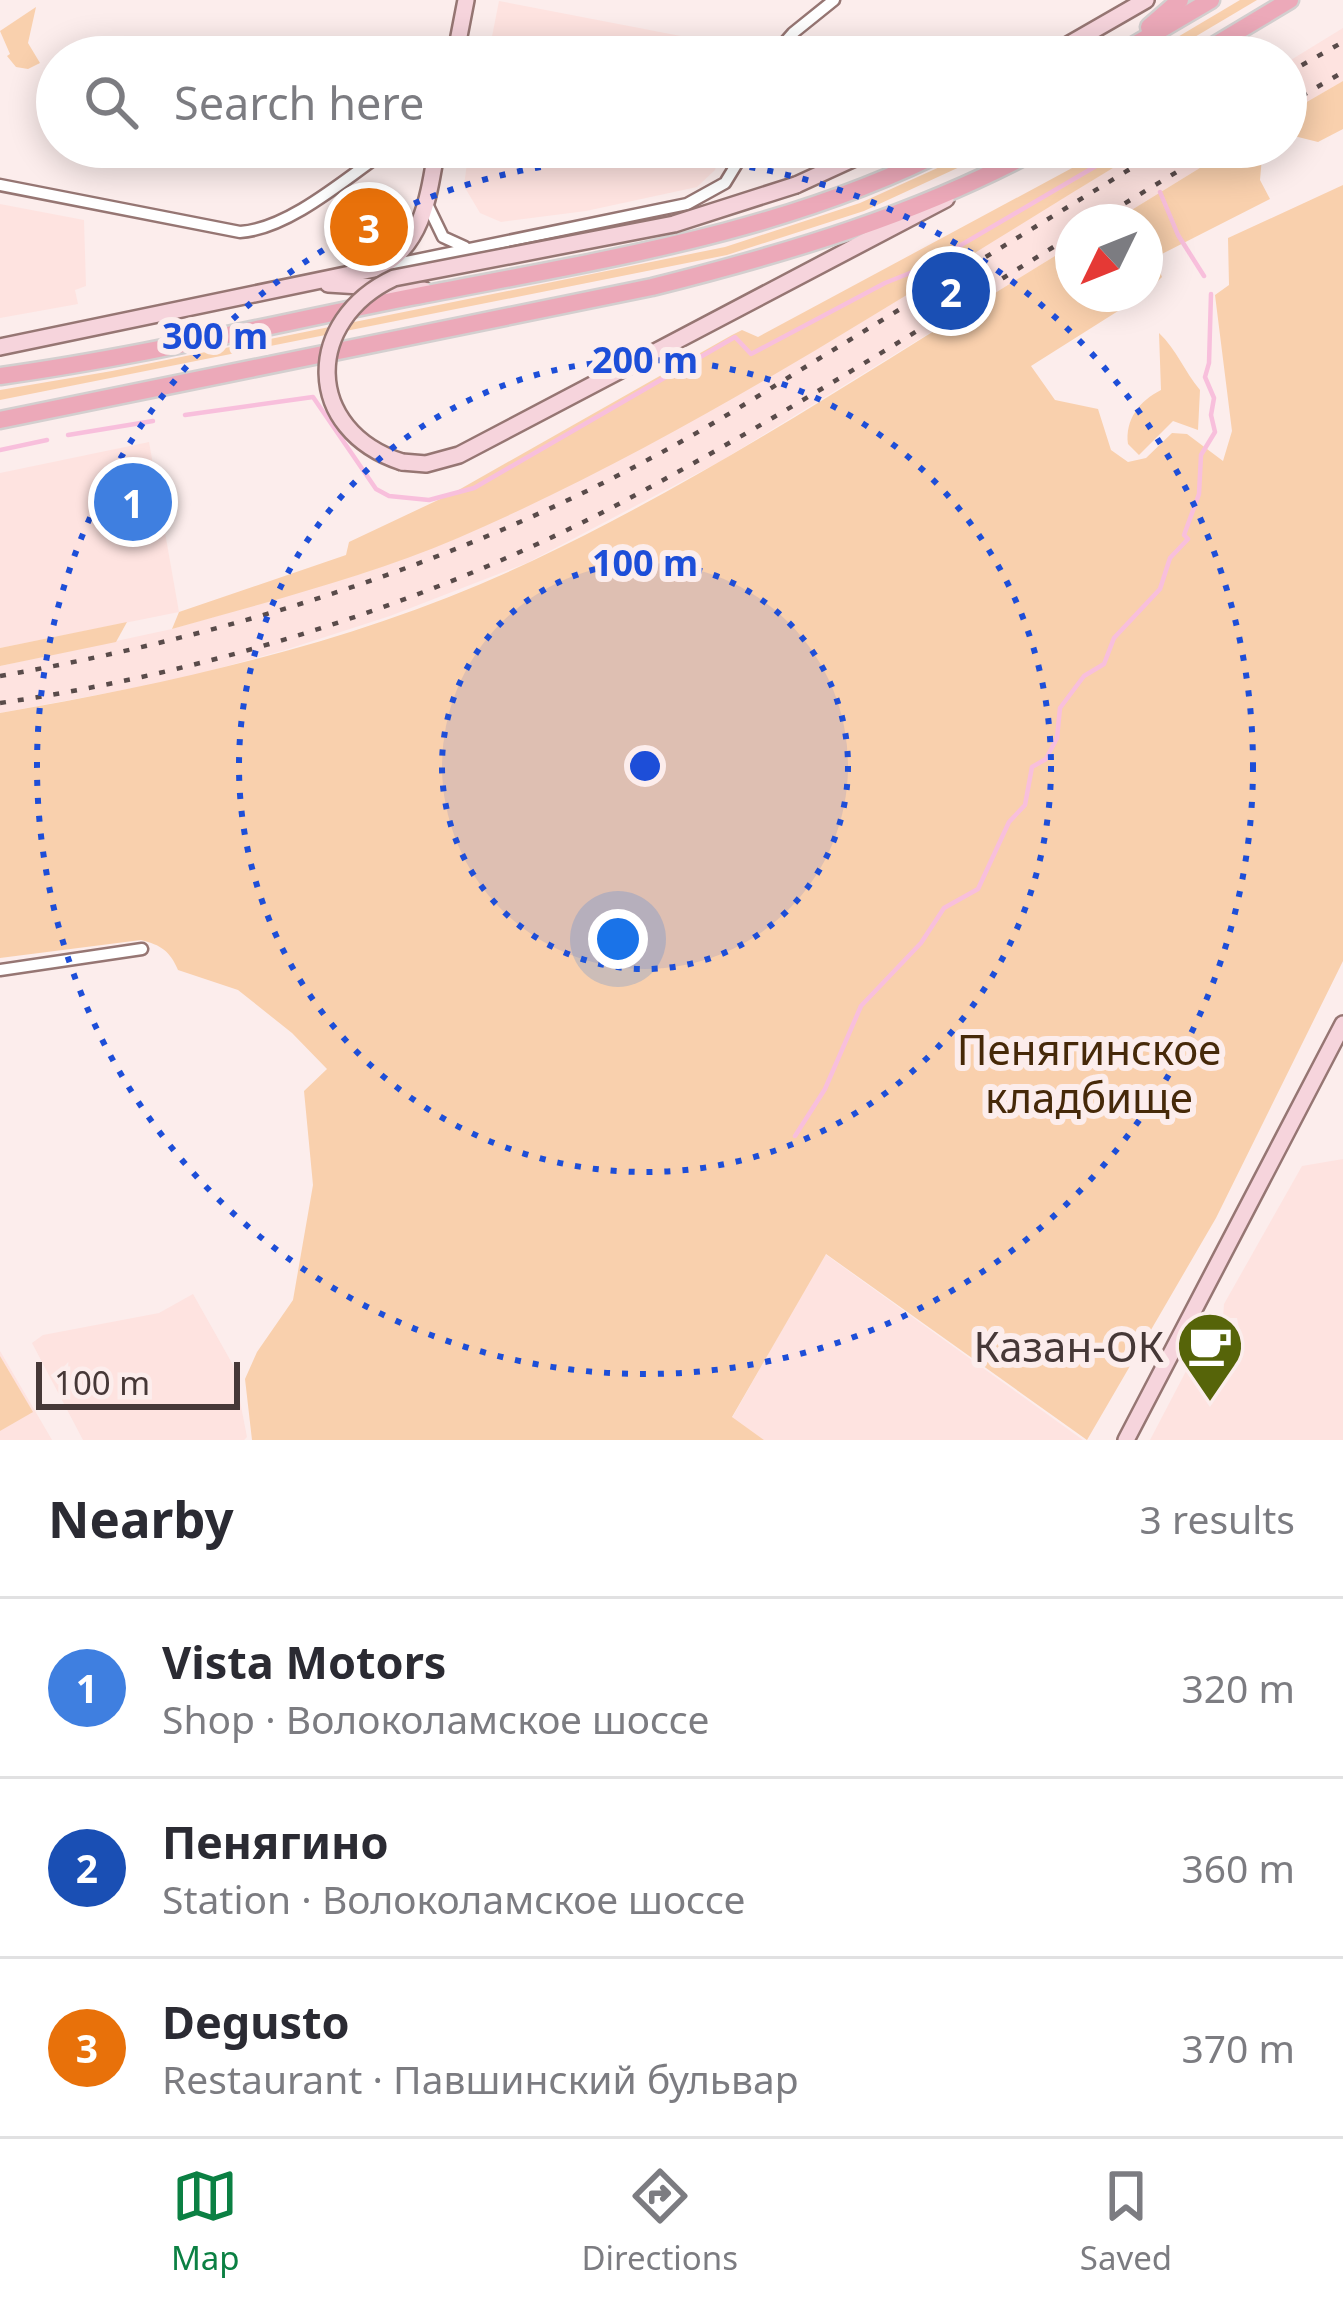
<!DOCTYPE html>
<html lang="en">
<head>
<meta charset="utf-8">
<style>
	:root { --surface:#fff; --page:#f7f7f7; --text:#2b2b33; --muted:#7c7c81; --line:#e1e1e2; --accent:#0b8043 }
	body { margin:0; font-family:"Noto Sans",sans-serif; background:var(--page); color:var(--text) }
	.compass { position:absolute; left:1055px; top:204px; width:108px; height:108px; border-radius:50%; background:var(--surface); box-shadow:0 6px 30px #0003; rotate:227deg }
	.scale { position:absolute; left:36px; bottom:30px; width:204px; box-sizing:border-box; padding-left:12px; border:6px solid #463837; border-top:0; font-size:33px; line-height:42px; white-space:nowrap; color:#463837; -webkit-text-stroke:9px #fcedec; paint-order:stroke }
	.you { position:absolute; left:618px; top:939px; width:42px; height:42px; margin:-30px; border:9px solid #fff; border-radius:50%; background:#1a73e8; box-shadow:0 0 0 18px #1a73e833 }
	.badge { display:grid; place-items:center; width:78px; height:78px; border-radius:50%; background:var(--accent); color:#fff; font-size:39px; font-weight:700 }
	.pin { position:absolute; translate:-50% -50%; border:6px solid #fff; box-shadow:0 3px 12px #0006 }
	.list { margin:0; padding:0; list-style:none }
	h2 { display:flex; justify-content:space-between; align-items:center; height:156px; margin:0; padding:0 48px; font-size:51px }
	h2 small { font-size:39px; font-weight:400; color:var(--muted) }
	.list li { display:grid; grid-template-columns:78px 1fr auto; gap:36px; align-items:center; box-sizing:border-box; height:180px; padding:0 48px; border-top:3px solid var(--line) }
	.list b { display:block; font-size:45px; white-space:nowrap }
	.list p { margin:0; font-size:39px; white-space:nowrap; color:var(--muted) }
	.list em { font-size:39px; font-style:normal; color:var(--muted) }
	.icon { flex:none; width:66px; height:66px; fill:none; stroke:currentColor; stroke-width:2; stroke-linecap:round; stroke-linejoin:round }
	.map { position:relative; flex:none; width:1343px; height:1440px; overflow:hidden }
	.search { position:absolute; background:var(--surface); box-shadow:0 6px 30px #0003; left:36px; right:36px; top:36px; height:132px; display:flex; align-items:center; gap:30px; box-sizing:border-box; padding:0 42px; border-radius:66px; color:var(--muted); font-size:45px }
	.sheet { height:696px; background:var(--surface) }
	nav { display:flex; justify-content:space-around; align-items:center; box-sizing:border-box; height:168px; border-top:3px solid var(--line); background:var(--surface); font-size:33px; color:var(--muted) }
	nav a { display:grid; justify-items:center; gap:6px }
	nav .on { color:var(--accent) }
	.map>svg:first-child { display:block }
	.built { fill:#fee3e0 }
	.green { fill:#f9d0ad }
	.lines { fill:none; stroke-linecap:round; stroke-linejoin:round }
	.stream { stroke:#f8bfdc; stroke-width:4.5 }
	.street-casing { stroke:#967673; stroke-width:15 }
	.secondary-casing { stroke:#967673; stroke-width:20 }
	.primary-casing { stroke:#d3cfcf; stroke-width:21 }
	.street { stroke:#fff; stroke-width:10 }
	.secondary { stroke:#f6d4dc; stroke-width:15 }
	.primary { stroke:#eca9b9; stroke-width:16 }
	.rail { stroke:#594b4a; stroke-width:4.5; stroke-dasharray:6 12; stroke-linecap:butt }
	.secondary-bridge-casing { stroke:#967673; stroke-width:20; stroke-linecap:butt }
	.secondary-bridge { stroke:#f6d4dc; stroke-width:15 }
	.ring { fill:none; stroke:#1d4ed8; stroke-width:6; stroke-dasharray:6 12 }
	.labels { text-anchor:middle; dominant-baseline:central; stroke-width:12; stroke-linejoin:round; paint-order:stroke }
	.park-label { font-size:42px; fill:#462909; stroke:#fcedec }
	.poi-label { font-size:42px; fill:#463837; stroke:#fcedec; text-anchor:end }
	.centre { fill:#1d4ed8; stroke:#fcedec; stroke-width:6 }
	.ring-label { font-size:36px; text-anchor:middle; font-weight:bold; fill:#1d4ed8; stroke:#fcedec; stroke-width:12; stroke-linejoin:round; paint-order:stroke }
</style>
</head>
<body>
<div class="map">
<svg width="1343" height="1440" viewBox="0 0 1343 1440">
	<rect width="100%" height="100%" fill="#fcedec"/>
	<g class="built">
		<path d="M499,1L743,48L741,57H488Z"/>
		<path d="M1343,28V81L1286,114V63Z"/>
		<path d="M469,147H722L715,170L697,187L586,211L501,222L480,213L464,186Z"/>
		<path d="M1147,147H1234L1112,222H1073V245L721,461L527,563L390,616L285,650L177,680L0,713V666L172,629L367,572L457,538L646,446L759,383Z"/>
		<path d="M0,204L84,220L86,286L75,290L78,304L0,318Z"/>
		<path d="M149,442L179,612L0,648V473Z"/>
		<path d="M1343,1159V1440H1150L1208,1329L1226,1337L1240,1334L1237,1318H1223L1224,1304L1302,1166Z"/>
		<path d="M825,1254L1083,1440H764L732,1418Z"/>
		<path d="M193,1294L233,1365L247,1437L244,1440H83L32,1343L43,1335L159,1313Z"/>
		<path d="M0,1351L52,1440H0Z"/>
	</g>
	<g class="green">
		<path d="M1240,0H1257L1161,57H1144Z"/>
		<path d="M36,7L28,43L40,63L28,69L16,67L7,56L10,54L0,31Z"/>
		<path d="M1343,81V129L1318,142L1294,136L1286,141V114Z"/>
		<path d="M984,147H1003L864,211L727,255L0,400V390L112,371L725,247L860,203Z"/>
		<path d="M1111,147H1127L1131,157C911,290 694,436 458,538C366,577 267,602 172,629L179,612L346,555L349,542L455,492L732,335L742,330L758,337Z"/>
		<path d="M1234,147H1276L1262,157L1260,180L1270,199L1154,258L1162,277L1145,294V222H1112Z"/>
		<path d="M1343,185V961L1216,1218L1087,1440L826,1254L732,1417L764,1440H252L245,1379L257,1352L293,1300L313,1185L304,1091L327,1069L292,1033L238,990L178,970C170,951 161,945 141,940L0,958V713C181,682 365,640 532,561C720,472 895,353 1073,245V294H1145L1031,366L1055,400L1098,409L1111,450L1128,462L1146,458L1172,433L1187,434L1223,461L1232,431L1215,295L1229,285L1228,238Z"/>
		<path d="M1159,333C1177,350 1184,371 1200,390L1198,430L1173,421L1139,455L1128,444C1125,420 1139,401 1161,390Z"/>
		<path d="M127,622L116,642L0,666V648Z"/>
		<path d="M0,1356L33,1412L0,1431Z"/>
	</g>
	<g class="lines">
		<g class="stream">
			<path d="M1134,147L1135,149"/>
			<path d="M1160,192L1178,235L1204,276"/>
			<path d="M185,415L313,397L376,489L389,496L429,500L474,488L735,337L751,354L885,283L920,269L1108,159L1120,147"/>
			<path d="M68,435L153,421"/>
			<path d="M0,450L47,440"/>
			<path d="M795,1136L825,1089L861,1006L921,943L944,908L978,889L1009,822L1025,805L1032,767L1046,759L1057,738L1060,708L1084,676L1104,664L1114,638L1160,589L1170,558L1188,539L1184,535L1199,494L1201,455L1215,432L1211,415L1214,398L1205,377L1209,363L1211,294"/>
		</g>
		<defs>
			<g id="street">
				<path d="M772,57L793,33L834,0"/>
				<path d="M0,185L240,232C290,229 350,175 391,147"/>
				<path d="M428,206L443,237L465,247"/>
				<path d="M387,266L687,204L725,183L747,147"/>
				<path d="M0,970L142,949"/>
			</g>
			<g id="secondary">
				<path d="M455,57L466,0"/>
				<path d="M1047,57L1146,0"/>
				<path d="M796,185L879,147"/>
				<path d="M328,284L424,290"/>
				<path d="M0,347L379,268C424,244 429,193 437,147"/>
				<path d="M402,462L426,464L459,455L946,199"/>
				<path d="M1126,1440L1343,1024"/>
			</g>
			<g id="primary">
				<path d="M1149,27L1180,0"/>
				<path d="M1114,57L1211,0"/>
				<path d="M1195,57L1290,0"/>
				<path d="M0,376C138,357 274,324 411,297C595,261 784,234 952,147"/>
				<path d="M0,420L652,287C788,253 919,214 1042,147"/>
			</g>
		</defs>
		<use href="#street" class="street-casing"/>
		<use href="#secondary" class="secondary-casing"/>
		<use href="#primary" class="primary-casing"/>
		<use href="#street" class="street"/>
		<use href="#secondary" class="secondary"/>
		<use href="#primary" class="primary"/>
		<g class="rail">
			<path d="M1286,74L1343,42"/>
			<path d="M1286,105L1343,72"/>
			<path d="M1094,222L1218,147"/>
			<path d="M0,676C227,636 449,567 653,457C719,422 783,380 848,341C954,276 1060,212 1166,147"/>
			<path d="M0,703C214,672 437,601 628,499C780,418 926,325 1073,235"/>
		</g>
		<defs>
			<path id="secondary-bridge" d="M402,462C303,430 304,320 394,278L674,224L796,185"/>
		</defs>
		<use href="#secondary-bridge" class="secondary-bridge-casing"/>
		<use href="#secondary-bridge" class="secondary-bridge"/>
	</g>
	<circle cx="645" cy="766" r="203" fill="#1d4ed8" fill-opacity=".12"/>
	<g class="ring">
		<circle cx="645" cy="766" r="203"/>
		<circle cx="645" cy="766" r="406"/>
		<circle cx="645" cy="766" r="608"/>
	</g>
	<defs>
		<symbol id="cafe-pin" viewBox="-11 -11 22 30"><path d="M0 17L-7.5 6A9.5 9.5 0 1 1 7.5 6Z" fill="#566409" stroke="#fcedec"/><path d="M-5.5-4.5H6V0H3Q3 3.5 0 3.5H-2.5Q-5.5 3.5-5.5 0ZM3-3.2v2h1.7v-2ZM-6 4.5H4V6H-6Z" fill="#fff"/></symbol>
	</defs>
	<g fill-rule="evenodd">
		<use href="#cafe-pin" x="1172" y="1307" width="76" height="104"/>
	</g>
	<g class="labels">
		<g class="park-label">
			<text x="1089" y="1048">Пенягинское<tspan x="1089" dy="48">кладбище</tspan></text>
		</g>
		<g class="poi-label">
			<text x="1164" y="1345">Казан-ОК</text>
		</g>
	</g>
	<circle cx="645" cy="766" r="18" class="centre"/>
	<g class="ring-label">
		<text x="215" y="349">300 m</text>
		<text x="645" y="373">200 m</text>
		<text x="645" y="576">100 m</text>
	</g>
</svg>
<svg class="compass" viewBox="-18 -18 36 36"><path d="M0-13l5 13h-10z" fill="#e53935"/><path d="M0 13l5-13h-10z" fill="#7c7c81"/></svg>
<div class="scale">100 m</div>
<div class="you"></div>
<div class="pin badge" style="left:133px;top:502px;background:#3f7fe0">1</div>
<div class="pin badge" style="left:951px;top:291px;background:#1a4fb4">2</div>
<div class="pin badge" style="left:369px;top:227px;background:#e8710a">3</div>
<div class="search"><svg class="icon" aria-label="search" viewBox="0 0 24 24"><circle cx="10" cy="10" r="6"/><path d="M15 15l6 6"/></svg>Search here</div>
</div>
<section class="sheet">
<h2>Nearby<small>3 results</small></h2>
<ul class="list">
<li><span class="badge" style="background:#3f7fe0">1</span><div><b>Vista Motors</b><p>Shop · Волоколамское шоссе</p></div><em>320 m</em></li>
<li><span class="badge" style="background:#1a4fb4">2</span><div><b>Пенягино</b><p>Station · Волоколамское шоссе</p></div><em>360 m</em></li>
<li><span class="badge" style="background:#e8710a">3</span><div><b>Degusto</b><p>Restaurant · Павшинский бульвар</p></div><em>370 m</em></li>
</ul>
</section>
<nav>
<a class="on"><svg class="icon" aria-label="map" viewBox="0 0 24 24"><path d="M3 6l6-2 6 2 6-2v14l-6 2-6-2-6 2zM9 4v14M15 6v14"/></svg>Map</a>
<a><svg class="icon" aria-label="directions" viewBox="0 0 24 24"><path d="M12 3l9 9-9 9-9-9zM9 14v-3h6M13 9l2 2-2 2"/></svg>Directions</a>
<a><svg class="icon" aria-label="saved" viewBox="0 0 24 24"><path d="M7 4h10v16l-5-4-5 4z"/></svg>Saved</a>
</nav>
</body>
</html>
